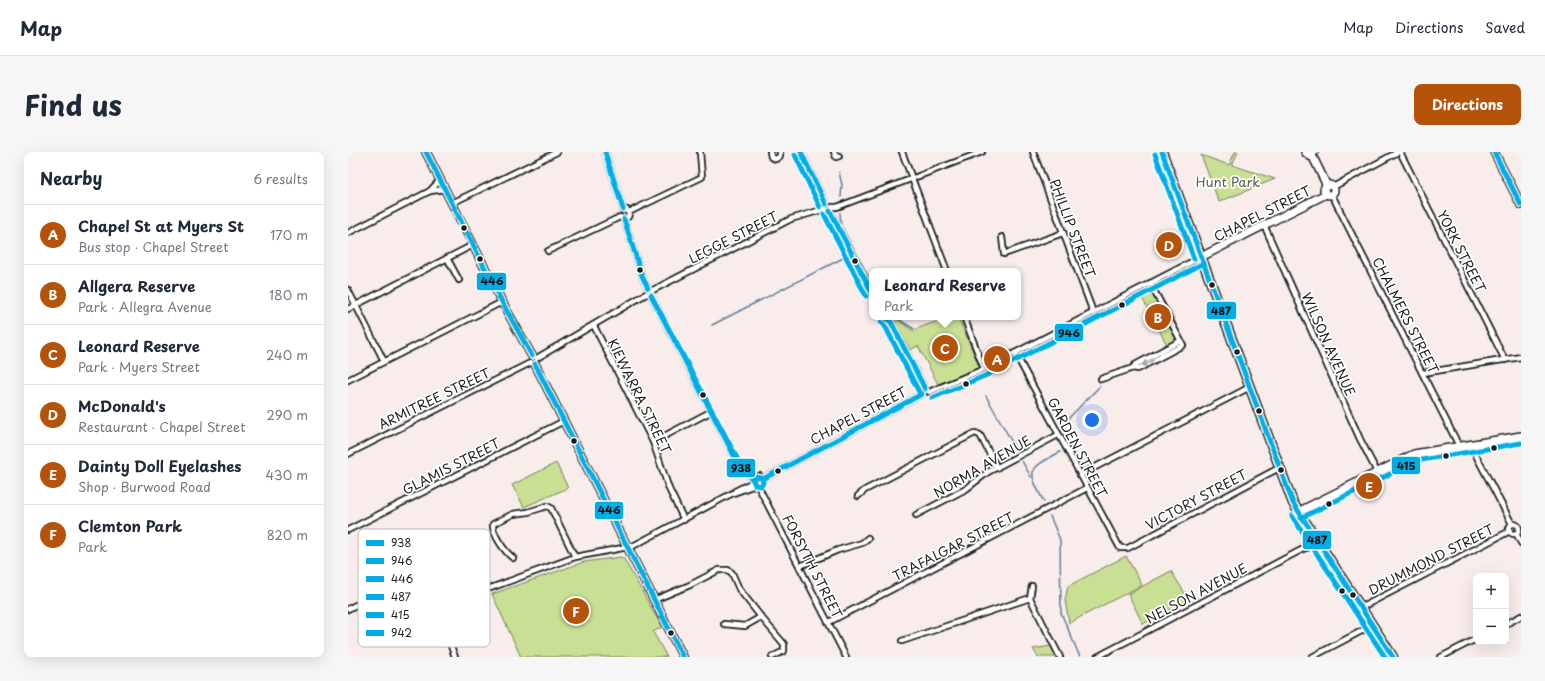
<!DOCTYPE html>
<html lang="en">
<head>
<meta charset="utf-8">
<style>
	:root { --surface:#fff; --page:#f6f6f7; --text:#1f2937; --muted:#747a83; --line:#e0e1e3; --accent:#b45309 }
	body { margin:0; font-family:"Playpen Sans",sans-serif; background:var(--page); color:var(--text) }
	.controls { position:absolute; right:12px; bottom:12px; display:grid; overflow:hidden; border-radius:8px; box-shadow:0 4px 16px #0002 }
	.controls button { width:36px; height:36px; display:grid; place-items:center; padding:0; border:0; border-bottom:1px solid var(--line); background:var(--surface); color:var(--text); font:20px sans-serif }
	.you { position:absolute; left:744px; top:268px; width:14px; height:14px; margin:-10px; border:3px solid #fff; border-radius:50%; background:#1a73e8; box-shadow:0 0 0 6px #1a73e833 }
	.badge { display:grid; place-items:center; width:26px; height:26px; border-radius:50%; background:var(--accent); color:#fff; font-size:13px; font-weight:700 }
	.pin { position:absolute; translate:-50% -50%; border:2px solid #fff; box-shadow:0 1px 4px #0006 }
	.popup { position:absolute; left:521px; top:116px; width:152px; height:52px; box-sizing:border-box; display:grid; place-content:center; border-radius:8px; background:var(--surface); filter:drop-shadow(0 1px 3px #0005); font-size:13px; white-space:nowrap; color:var(--muted) }
	.popup b { font-size:15px; color:var(--text) }
	.popup::after { content:''; position:absolute; left:50%; top:100%; margin-left:-8px; border:8px solid transparent; border-top-color:var(--surface) }
	.list { margin:0; padding:0; list-style:none }
	h2 { display:flex; justify-content:space-between; align-items:center; height:52px; margin:0; padding:0 16px; font-size:17px }
	h2 small { font-size:13px; font-weight:400; color:var(--muted) }
	.list li { display:grid; grid-template-columns:26px 1fr auto; gap:12px; align-items:center; box-sizing:border-box; height:60px; padding:0 16px; border-top:1px solid var(--line) }
	.list b { display:block; font-size:15px; white-space:nowrap }
	.list p { margin:0; font-size:13px; white-space:nowrap; color:var(--muted) }
	.list em { font-size:13px; font-style:normal; color:var(--muted) }
	.map { position:relative; flex:none; width:1173px; height:505px; overflow:hidden; border-radius:8px }
	header { display:flex; align-items:center; gap:24px; box-sizing:border-box; height:56px; padding:0 20px; background:var(--surface); border-bottom:1px solid var(--line) }
	header strong { font-size:19px }
	nav { display:flex; gap:22px; margin-inline-start:auto; font-size:14px }
	.intro { display:flex; align-items:center; justify-content:space-between; box-sizing:border-box; height:96px; padding:0 24px }
	h1 { margin:0; font-size:28px }
	.button { padding:10px 18px; border-radius:8px; background:var(--accent); color:#fff; font-size:14px; font-weight:700 }
	main { display:flex; gap:24px; padding:0 24px }
	aside { flex:1; background:var(--surface); border-radius:8px; box-shadow:0 4px 16px #0002 }
	.map>svg:first-child { display:block }
	.green { fill:#c8df94; stroke:#727e58 }
	.lines { fill:none; stroke-linecap:round; stroke-linejoin:round }
	.stream { stroke:#5f7d96; stroke-width:1.5 }
	.street-casing { stroke:#1c1c1c; stroke-width:8 }
	.secondary-casing { stroke:#1c1c1c; stroke-width:10 }
	.highway-casing { stroke:#1c1c1c; stroke-width:11 }
	.street { stroke:#fff; stroke-width:4.5 }
	.secondary { stroke:#fff; stroke-width:7 }
	.highway { stroke:#fff; stroke-width:8 }
	.bus-1-casing { stroke:#fff; stroke-width:8 }
	.bus-2-casing { stroke:#fff; stroke-width:8 }
	.bus-3-casing { stroke:#fff; stroke-width:8 }
	.bus-4-casing { stroke:#fff; stroke-width:8 }
	.bus-5-casing { stroke:#fff; stroke-width:8 }
	.bus-6-casing { stroke:#fff; stroke-width:8 }
	.bus-1 { stroke:#01ade4; stroke-width:5 }
	.bus-2 { stroke:#01ade4; stroke-width:5 }
	.bus-3 { stroke:#01ade4; stroke-width:5 }
	.bus-4 { stroke:#01ade4; stroke-width:5 }
	.bus-5 { stroke:#01ade4; stroke-width:5 }
	.bus-6 { stroke:#01ade4; stroke-width:5 }
	.oneway { stroke:#999 }
	.bus-dot { fill:#1c1c1c; stroke:#fff; stroke-width:1.5 }
	.labels { text-anchor:middle; dominant-baseline:central; stroke-width:3.5; stroke-linejoin:round; paint-order:stroke }
	.park-label { font-size:13px; fill:#586046; stroke:#fff }
	.street-label { font-size:13px; fill:#1c1c1c; stroke:#fff }
	.key { fill:#fff; stroke:#bbb; stroke-width:1 }
	.key-label { font-size:11px; fill:#1c1c1c }
	.line-badge { stroke:#fff; stroke-width:1.5 }
	.pale-badge-label { font-size:11px; text-anchor:middle; font-weight:bold; fill:#111 }
</style>
</head>
<body>
<header>
<strong>Map</strong>
<nav><a>Map</a><a>Directions</a><a>Saved</a></nav>
</header>
<div class="intro"><h1>Find us</h1><a class="button">Directions</a></div>
<main>
<aside>
<h2>Nearby<small>6 results</small></h2>
<ul class="list">
<li><span class="badge">A</span><div><b>Chapel St at Myers St</b><p>Bus stop · Chapel Street</p></div><em>170 m</em></li>
<li><span class="badge">B</span><div><b>Allgera Reserve</b><p>Park · Allegra Avenue</p></div><em>180 m</em></li>
<li><span class="badge">C</span><div><b>Leonard Reserve</b><p>Park · Myers Street</p></div><em>240 m</em></li>
<li><span class="badge">D</span><div><b>McDonald's</b><p>Restaurant · Chapel Street</p></div><em>290 m</em></li>
<li><span class="badge">E</span><div><b>Dainty Doll Eyelashes</b><p>Shop · Burwood Road</p></div><em>430 m</em></li>
<li><span class="badge">F</span><div><b>Clemton Park</b><p>Park</p></div><em>820 m</em></li>
</ul>
</aside>
<div class="map">
<svg width="1173" height="505" viewBox="0 0 1173 505">
	<rect width="100%" height="100%" fill="#f8edeb"/>
	<filter id="ink" filterUnits="userSpaceOnUse"><feTurbulence type="fractalNoise" baseFrequency=".025" numOctaves="2"/><feDisplacementMap in="SourceGraphic" scale="8" xChannelSelector="R" yChannelSelector="G"/><feConvolveMatrix kernelMatrix="1 2 1 2 8 2 1 2 1" color-interpolation-filters="sRGB"/></filter>
	<g filter="url(#ink)">
		<g class="green">
			<path d="M887,0H890L884,13L927,27L871,50L853,3L881,13Z"/>
			<path d="M803,138L828,186L827,189L819,193L793,144Z"/>
			<path d="M601,165H610L632,216L590,232L570,194L562,198L547,171L548,167L567,180L568,177Z"/>
			<path d="M208,311L220,336L176,355L164,333Z"/>
			<path d="M778,404L794,433L721,471L717,448L720,434Z"/>
			<path d="M273,405L276,407L314,475L305,480L319,505H173L144,442L236,410Z"/>
			<path d="M823,419L841,448L795,472L780,442Z"/>
			<path d="M703,494L709,505H690L685,497Z"/>
		</g>
		<g class="lines">
			<g class="stream">
				<path d="M491,20L494,33L493,45"/>
				<path d="M492,61L493,73L524,131"/>
				<path d="M547,165L566,177"/>
				<path d="M364,173L499,104"/>
				<path d="M638,244L669,299"/>
				<path d="M714,273L752,234"/>
				<path d="M674,309L683,325"/>
				<path d="M696,350C679,317 679,318 712,300"/>
				<path d="M702,364L712,388L713,461L732,505"/>
			</g>
			<defs>
				<g id="street">
					<path d="M257,0L275,57"/>
					<path d="M422,0L423,5L428,7L432,4V0"/>
					<path d="M453,0L478,52"/>
					<path d="M486,0L488,5L491,4"/>
					<path d="M554,0L599,119"/>
					<path d="M685,0L745,160"/>
					<path d="M1052,0L1157,208"/>
					<path d="M985,35L1050,0"/>
					<path d="M82,39L92,28"/>
					<path d="M984,43L1111,294"/>
					<path d="M104,51L209,0"/>
					<path d="M484,55H489L634,0"/>
					<path d="M275,57L279,58L281,62L280,65L276,67"/>
					<path d="M482,59L524,141"/>
					<path d="M281,60L354,25L352,0"/>
					<path d="M276,67L294,124L300,136"/>
					<path d="M916,73L1012,287L1029,320"/>
					<path d="M0,81L82,39L97,37"/>
					<path d="M654,85L656,102L715,81"/>
					<path d="M200,99L272,65"/>
					<path d="M99,106L111,128"/>
					<path d="M802,131L835,193L790,217L785,216L787,213L832,189"/>
					<path d="M0,138L36,209"/>
					<path d="M305,138L443,67L477,57"/>
					<path d="M303,143L392,315L405,328"/>
					<path d="M0,157L125,93"/>
					<path d="M537,165L543,170L577,237"/>
					<path d="M616,165L636,217"/>
					<path d="M246,174L305,290L321,337L336,368"/>
					<path d="M667,201L772,396H780L931,316"/>
					<path d="M189,206L298,142"/>
					<path d="M1075,221L1173,205"/>
					<path d="M753,227L785,216"/>
					<path d="M0,228L154,150"/>
					<path d="M581,240L636,217L853,105"/>
					<path d="M305,290L364,259"/>
					<path d="M1122,292L1164,372"/>
					<path d="M0,302L182,211"/>
					<path d="M393,312L407,325"/>
					<path d="M732,323L902,235"/>
					<path d="M407,325L412,324L415,327L414,332L410,334"/>
					<path d="M415,327L574,242"/>
					<path d="M410,334L498,505"/>
					<path d="M387,339L405,330"/>
					<path d="M510,344L517,338L627,281L632,283L649,316"/>
					<path d="M568,363L618,337L640,320L710,283"/>
					<circle cx="1166" cy="377" r="5"/>
					<path d="M0,378L216,269"/>
					<path d="M1168,381L1173,391"/>
					<path d="M957,396L971,393"/>
					<path d="M165,406C157,400 144,382 145,372L165,362L180,360L199,354L203,356L227,405"/>
					<path d="M452,414L490,398L514,391L520,386"/>
					<path d="M682,446L712,505"/>
					<path d="M682,446L684,434"/>
					<path d="M306,448L342,433L371,418H380L384,421L391,437L413,465L436,492V499L424,505"/>
					<path d="M1014,455L1162,379"/>
					<path d="M0,457L52,430L67,429L76,434L91,461L107,505"/>
					<path d="M91,461L140,437L227,405L285,394L383,342L407,333"/>
					<path d="M481,470L739,336"/>
					<path d="M376,472L397,474L413,465"/>
					<path d="M1158,472L1173,464"/>
					<path d="M554,489L682,446"/>
					<path d="M749,505L957,396L966,385"/>
					<path d="M964,505L1025,473"/>
					<path d="M1093,505L1128,487"/>
				</g>
				<g id="secondary">
					<path d="M78,0L154,150L184,204"/>
					<path d="M957,0L962,4L966,0"/>
					<path d="M1146,0L1173,53"/>
					<path d="M964,3L979,34"/>
					<circle cx="981" cy="38" r="5"/>
					<path d="M853,105L978,42"/>
					<path d="M187,212L335,505"/>
					<path d="M950,360L1066,302L1173,284"/>
				</g>
				<path id="highway" d="M814,0L945,351L1045,505"/>
			</defs>
			<use href="#street" class="street-casing"/>
			<use href="#secondary" class="secondary-casing"/>
			<use href="#highway" class="highway-casing"/>
			<use href="#street" class="street"/>
			<use href="#secondary" class="secondary"/>
			<use href="#highway" class="highway"/>
			<defs>
				<g id="bus-1">
					<path d="M257,0L275,57"/>
					<path d="M453,0L478,52"/>
					<path d="M482,59L524,141"/>
					<path d="M276,67L294,124L300,136"/>
					<path d="M303,143L391,310L407,325L414,326L415,331L413,334L407,333L405,328L392,315Z"/>
					<path d="M537,165L543,170L577,237"/>
					<path d="M415,327L574,242"/>
				</g>
				<g id="bus-2">
					<path d="M807,2L846,107"/>
					<path d="M447,3L472,55"/>
					<path d="M476,62L518,144"/>
					<path d="M533,170L537,174L571,240"/>
					<path d="M584,246L639,223L856,111"/>
				</g>
				<g id="bus-3">
					<path d="M78,0L154,150L184,204"/>
					<path d="M187,212L335,505"/>
				</g>
				<path id="bus-4" d="M814,0L945,351L1045,505"/>
				<g id="bus-5">
					<path d="M944,364L1037,505"/>
					<path d="M953,366L1068,309L1173,291"/>
				</g>
				<path id="bus-6" d="M1146,0L1173,53"/>
			</defs>
			<use href="#bus-1" class="bus-1-casing"/>
			<use href="#bus-2" class="bus-2-casing"/>
			<use href="#bus-3" class="bus-3-casing"/>
			<use href="#bus-4" class="bus-4-casing"/>
			<use href="#bus-5" class="bus-5-casing"/>
			<use href="#bus-6" class="bus-6-casing"/>
			<use href="#bus-1" class="bus-1"/>
			<use href="#bus-2" class="bus-2"/>
			<use href="#bus-3" class="bus-3"/>
			<use href="#bus-4" class="bus-4"/>
			<use href="#bus-5" class="bus-5"/>
			<use href="#bus-6" class="bus-6"/>
		</g>
		<defs><path id="oneway-shaft" d="M-6 0H5M1.5-3L5.5 0L1.5 3" fill="none" stroke-width="1.6" stroke-linecap="round" stroke-linejoin="round"/></defs>
		<use class="oneway" href="#oneway-shaft" transform="translate(800 211) rotate(152)"/>
	</g>
	<g class="bus-dot">
		<circle cx="116" cy="76" r="3.5"/>
		<circle cx="132" cy="107" r="3.5"/>
		<circle cx="507" cy="109" r="3.5"/>
		<circle cx="292" cy="118" r="3.5"/>
		<circle cx="864" cy="133" r="3.5"/>
		<circle cx="774" cy="153" r="3.5"/>
		<circle cx="889" cy="200" r="3.5"/>
		<circle cx="618" cy="232" r="3.5"/>
		<circle cx="355" cy="243" r="3.5"/>
		<circle cx="911" cy="259" r="3.5"/>
		<circle cx="226" cy="289" r="3.5"/>
		<circle cx="1146" cy="296" r="3.5"/>
		<circle cx="1098" cy="304" r="3.5"/>
		<circle cx="933" cy="318" r="3.5"/>
		<circle cx="430" cy="319" r="3.5"/>
		<circle cx="981" cy="352" r="3.5"/>
		<circle cx="994" cy="439" r="3.5"/>
		<circle cx="1005" cy="443" r="3.5"/>
		<circle cx="323" cy="481" r="3.5"/>
	</g>
	<g class="labels">
		<g class="park-label">
			<text x="880" y="29">Hunt Park</text>
		</g>
		<g class="street-label">
			<text transform="translate(914 61) rotate(-27)">CHAPEL STREET</text>
			<text transform="translate(725 76) rotate(69)">PHILLIP STREET</text>
			<text transform="translate(385 85) rotate(-27)">LEGGE STREET</text>
			<text transform="translate(1114 99) rotate(63)">YORK STREET</text>
			<text transform="translate(1058 163) rotate(63)">CHALMERS STREET</text>
			<text transform="translate(981 192) rotate(66)">WILSON AVENUE</text>
			<text transform="translate(292 244) rotate(64)">KIEWARRA STREET</text>
			<text transform="translate(86 246) rotate(-26)">ARMITREE STREET</text>
			<text transform="translate(510 263) rotate(-28)">CHAPEL STREET</text>
			<text transform="translate(730 295) rotate(62)">GARDEN STREET</text>
			<text transform="translate(103 314) rotate(-27)">GLAMIS STREET</text>
			<text transform="translate(634 314) rotate(-30)">NORMA AVENUE</text>
			<text transform="translate(848 347) rotate(-28)">VICTORY STREET</text>
			<text transform="translate(605 394) rotate(-27)">TRAFALGAR STREET</text>
			<text transform="translate(1083 407) rotate(-27)">DRUMMOND STREET</text>
			<text transform="translate(465 414) rotate(63)">FORSYTH STREET</text>
			<text transform="translate(848 441) rotate(-28)">NELSON AVENUE</text>
		</g>
	</g>
	<rect x="10" y="377" width="132" height="118" rx="6" class="key"/>
	<rect x="18" y="388" width="18" height="6" fill="#01ade4"/>
	<rect x="18" y="406" width="18" height="6" fill="#01ade4"/>
	<rect x="18" y="424" width="18" height="6" fill="#01ade4"/>
	<rect x="18" y="442" width="18" height="6" fill="#01ade4"/>
	<rect x="18" y="460" width="18" height="6" fill="#01ade4"/>
	<rect x="18" y="478" width="18" height="6" fill="#01ade4"/>
	<g class="key-label">
		<text x="43" y="395">938</text>
		<text x="43" y="413">946</text>
		<text x="43" y="431">446</text>
		<text x="43" y="449">487</text>
		<text x="43" y="467">415</text>
		<text x="43" y="485">942</text>
	</g>
	<g class="line-badge">
		<rect x="128" y="120" width="31" height="19" rx="4" fill="#01ade4"/>
		<rect x="858" y="149" width="31" height="19" rx="4" fill="#01ade4"/>
		<rect x="706" y="171" width="30" height="19" rx="4" fill="#01ade4"/>
		<rect x="1043" y="304" width="30" height="19" rx="4" fill="#01ade4"/>
		<rect x="378" y="306" width="30" height="20" rx="4" fill="#01ade4"/>
		<rect x="246" y="349" width="30" height="19" rx="4" fill="#01ade4"/>
		<rect x="954" y="378" width="30" height="20" rx="4" fill="#01ade4"/>
	</g>
	<g class="pale-badge-label">
		<text x="144" y="133">446</text>
		<text x="873" y="163">487</text>
		<text x="721" y="185">946</text>
		<text x="1058" y="318">415</text>
		<text x="393" y="320">938</text>
		<text x="261" y="362">446</text>
		<text x="969" y="392">487</text>
	</g>
</svg>
<div class="controls">
<button>+</button>
<button>−</button>
</div>
<div class="you"></div>
<div class="pin badge" style="left:649px;top:207px">A</div>
<div class="pin badge" style="left:810px;top:165px">B</div>
<div class="pin badge" style="left:597px;top:196px">C</div>
<div class="popup"><b>Leonard Reserve</b>Park</div>
<div class="pin badge" style="left:821px;top:93px">D</div>
<div class="pin badge" style="left:1021px;top:334px">E</div>
<div class="pin badge" style="left:228px;top:459px">F</div>
</div>
</main>
</body>
</html>
